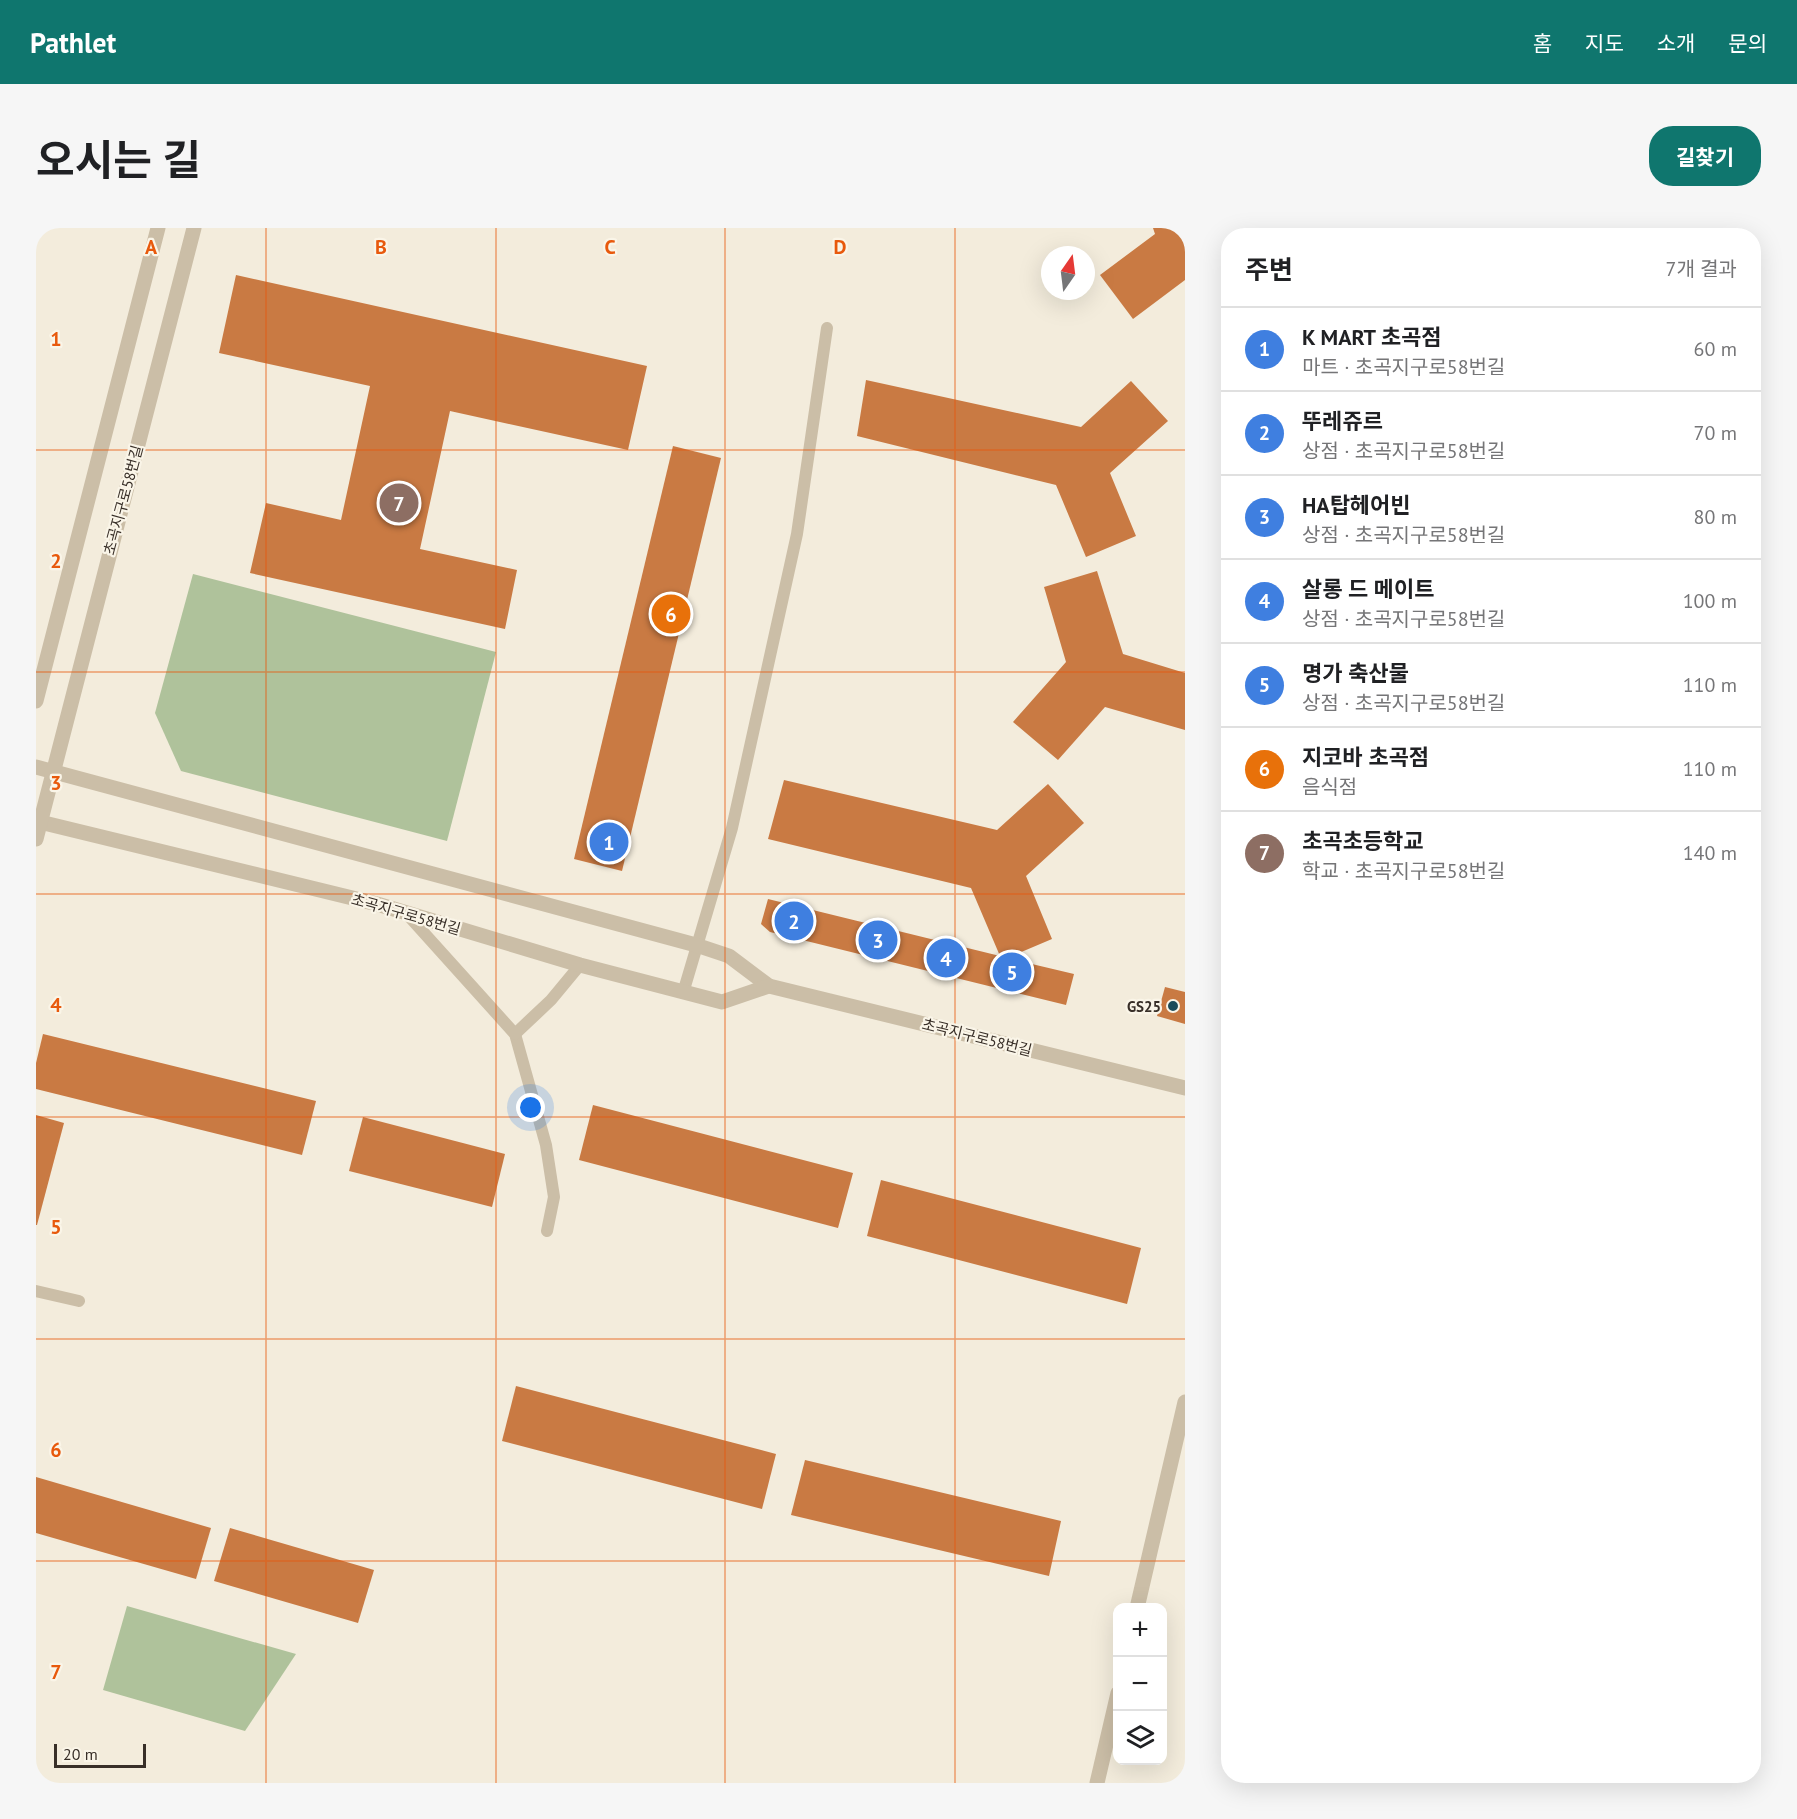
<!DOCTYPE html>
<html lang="ko">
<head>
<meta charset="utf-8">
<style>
	:root { --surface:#fff; --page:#f6f6f6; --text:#202124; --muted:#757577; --line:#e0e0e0; --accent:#0f766e }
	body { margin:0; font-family:"PT Sans","Noto Sans KR",sans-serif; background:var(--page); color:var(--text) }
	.controls { position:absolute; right:18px; bottom:18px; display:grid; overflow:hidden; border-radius:12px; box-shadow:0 6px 24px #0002 }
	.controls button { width:54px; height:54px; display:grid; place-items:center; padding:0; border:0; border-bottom:2px solid var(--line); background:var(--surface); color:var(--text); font:30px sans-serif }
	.compass { position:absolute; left:1005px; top:18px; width:54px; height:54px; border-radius:50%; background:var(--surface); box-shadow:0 6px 24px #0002; rotate:14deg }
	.scale { position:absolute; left:18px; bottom:15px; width:92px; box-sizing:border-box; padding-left:6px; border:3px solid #382f28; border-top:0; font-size:16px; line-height:21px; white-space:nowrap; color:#382f28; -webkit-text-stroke:4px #faf5e8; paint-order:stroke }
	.you { position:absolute; left:495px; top:880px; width:21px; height:21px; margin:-15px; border:4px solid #fff; border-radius:50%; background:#1a73e8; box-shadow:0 0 0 9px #1a73e833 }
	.badge { display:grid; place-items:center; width:39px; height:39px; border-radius:50%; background:var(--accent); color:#fff; font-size:20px; font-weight:700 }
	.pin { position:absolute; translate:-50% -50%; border:3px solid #fff; box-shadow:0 2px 6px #0006 }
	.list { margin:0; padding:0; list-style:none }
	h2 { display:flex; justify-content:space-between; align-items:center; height:78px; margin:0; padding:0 24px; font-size:26px }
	h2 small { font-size:20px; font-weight:400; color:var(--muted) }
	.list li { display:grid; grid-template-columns:39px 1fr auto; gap:18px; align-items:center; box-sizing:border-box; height:84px; padding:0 24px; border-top:2px solid var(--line) }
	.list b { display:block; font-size:22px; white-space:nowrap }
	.list p { margin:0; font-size:20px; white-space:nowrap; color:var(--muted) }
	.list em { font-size:20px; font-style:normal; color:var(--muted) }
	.icon { flex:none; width:33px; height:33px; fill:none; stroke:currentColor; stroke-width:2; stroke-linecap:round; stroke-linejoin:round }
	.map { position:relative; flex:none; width:1149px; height:1555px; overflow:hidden; border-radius:24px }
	header { display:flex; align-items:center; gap:36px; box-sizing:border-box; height:84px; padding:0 30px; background:var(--accent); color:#fff }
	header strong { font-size:28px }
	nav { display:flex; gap:33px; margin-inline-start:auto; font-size:21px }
	.intro { display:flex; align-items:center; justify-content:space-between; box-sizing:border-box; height:144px; padding:0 36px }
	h1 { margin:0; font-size:42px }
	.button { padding:15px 27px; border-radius:24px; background:var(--accent); color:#fff; font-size:21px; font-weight:700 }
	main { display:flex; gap:36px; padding:0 36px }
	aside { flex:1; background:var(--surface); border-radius:24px; box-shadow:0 6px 24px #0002 }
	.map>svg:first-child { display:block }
	.green { fill:#afc29b }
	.building { fill:#c97a43 }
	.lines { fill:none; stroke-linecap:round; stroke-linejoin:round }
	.service { stroke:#cbbea7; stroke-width:12 }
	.tertiary { stroke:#cbbea7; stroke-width:15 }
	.grid { fill:none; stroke:#e8590c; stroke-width:1.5; stroke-opacity:0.55 }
	.poi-dot { fill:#1c4c5a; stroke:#faf5e8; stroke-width:2 }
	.labels { text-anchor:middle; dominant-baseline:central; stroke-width:4.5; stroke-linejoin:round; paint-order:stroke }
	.street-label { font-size:15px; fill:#382f28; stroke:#faf5e8 }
	.poi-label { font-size:15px; font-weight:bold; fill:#382f28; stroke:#faf5e8; text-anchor:end }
	.grid-label { font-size:20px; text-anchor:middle; font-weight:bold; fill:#e8590c; stroke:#faf5e8; stroke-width:4.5; stroke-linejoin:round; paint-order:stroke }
</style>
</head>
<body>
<header>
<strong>Pathlet</strong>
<nav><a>홈</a><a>지도</a><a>소개</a><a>문의</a></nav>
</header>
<div class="intro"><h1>오시는 길</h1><a class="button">길찾기</a></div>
<main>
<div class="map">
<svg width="1149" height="1555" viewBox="0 0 1149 1555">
	<rect width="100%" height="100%" fill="#f3ecdc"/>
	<g class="green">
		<path d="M157,346L460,424L411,613L145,543L119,485Z"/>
		<path d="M91,1378L260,1426L209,1503L67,1462Z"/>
	</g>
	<g class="building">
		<path d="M1117,0H1149V52L1097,91L1064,47L1119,6Z"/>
		<path d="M200,47L611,138L592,222L414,183L384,321L481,342L469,401L214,345L230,275L305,292L334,158L183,125Z"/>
		<path d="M830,152L1045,199L1095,153L1132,193L1074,245L1100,308L1050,329L1020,257L821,208Z"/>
		<path d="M637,218L685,230L586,643L538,631Z"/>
		<path d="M1061,343L1087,426L1149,445V502L1069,479L1022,532L977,494L1030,434L1008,359Z"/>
		<path d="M748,552L961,602L1012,556L1048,595L990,648L1016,711L971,730L1038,746L1030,777L734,704L725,696L732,671L964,728L935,660L732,611Z"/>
		<path d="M1129,759L1149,764V796L1121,788Z"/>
		<path d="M7,806L280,873L266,927L0,861V835Z"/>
		<path d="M557,877L817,945L802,1000L543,932Z"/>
		<path d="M0,887L28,895L1,997H0Z"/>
		<path d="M327,889L469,926L456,979L313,943Z"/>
		<path d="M845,952L1105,1020L1091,1076L831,1008Z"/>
		<path d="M480,1158L740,1226L726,1281L466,1213Z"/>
		<path d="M769,1232L1025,1293L1013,1348L755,1287Z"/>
		<path d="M0,1249L175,1300L160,1351L0,1305Z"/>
		<path d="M194,1300L338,1342L322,1395L178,1353Z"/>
	</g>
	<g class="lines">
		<g class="service">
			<path d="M370,685L479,806L510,917L518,969L511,1003"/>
			<path d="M647,765L696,600L761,306L791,100"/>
			<path d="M479,806L515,772L544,737"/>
			<path d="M0,1063L43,1073"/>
		</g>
		<g class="tertiary">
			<path d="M0,473L122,0"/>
			<path d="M0,539L660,717L693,728L733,758L1149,860"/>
			<path d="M0,593L341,676L544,737L686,774L733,758"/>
			<path d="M0,611L158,0"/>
			<path d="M1101,1380L1149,1174"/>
			<path d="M1061,1555L1082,1465"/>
		</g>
	</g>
	<path class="grid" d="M230,0V1555M460,0V1555M689,0V1555M919,0V1555M0,222H1149M0,444H1149M0,666H1149M0,889H1149M0,1111H1149M0,1333H1149"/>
	<circle class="poi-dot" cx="1137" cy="778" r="6"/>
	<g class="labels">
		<g class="street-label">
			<text transform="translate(87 272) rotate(-75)">초곡지구로58번길</text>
			<text transform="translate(370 686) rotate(16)">초곡지구로58번길</text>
			<text transform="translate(941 809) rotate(14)">초곡지구로58번길</text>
		</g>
		<g class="poi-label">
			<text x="1125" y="778">GS25</text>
		</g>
	</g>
	<g class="grid-label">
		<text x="115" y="26">A</text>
		<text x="345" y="26">B</text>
		<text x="574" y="26">C</text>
		<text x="804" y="26">D</text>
		<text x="20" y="118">1</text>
		<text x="20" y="340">2</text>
		<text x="20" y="562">3</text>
		<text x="20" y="784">4</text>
		<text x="20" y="1006">5</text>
		<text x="20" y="1229">6</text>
		<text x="20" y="1451">7</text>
	</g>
</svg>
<div class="controls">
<button>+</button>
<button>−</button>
<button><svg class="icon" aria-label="layers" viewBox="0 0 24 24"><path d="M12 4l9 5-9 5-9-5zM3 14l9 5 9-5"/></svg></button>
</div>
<svg class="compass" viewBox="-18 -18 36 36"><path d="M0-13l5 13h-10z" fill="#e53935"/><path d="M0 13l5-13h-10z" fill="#757577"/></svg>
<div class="scale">20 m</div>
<div class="you"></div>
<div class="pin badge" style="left:573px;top:614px;background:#3f7fe0">1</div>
<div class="pin badge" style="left:758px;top:693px;background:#3f7fe0">2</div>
<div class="pin badge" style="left:842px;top:712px;background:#3f7fe0">3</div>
<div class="pin badge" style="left:910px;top:730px;background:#3f7fe0">4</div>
<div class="pin badge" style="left:976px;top:744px;background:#3f7fe0">5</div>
<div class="pin badge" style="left:635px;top:386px;background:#e8710a">6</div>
<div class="pin badge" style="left:363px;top:275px;background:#8d6e63">7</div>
</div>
<aside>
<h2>주변<small>7개 결과</small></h2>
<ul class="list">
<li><span class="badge" style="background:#3f7fe0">1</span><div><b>K MART 초곡점</b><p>마트 · 초곡지구로58번길</p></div><em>60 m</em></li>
<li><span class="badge" style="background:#3f7fe0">2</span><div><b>뚜레쥬르</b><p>상점 · 초곡지구로58번길</p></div><em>70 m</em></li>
<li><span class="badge" style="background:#3f7fe0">3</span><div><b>HA탑헤어빈</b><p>상점 · 초곡지구로58번길</p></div><em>80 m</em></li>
<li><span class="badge" style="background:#3f7fe0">4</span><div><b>살롱 드 메이트</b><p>상점 · 초곡지구로58번길</p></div><em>100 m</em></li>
<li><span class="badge" style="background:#3f7fe0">5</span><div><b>명가 축산물</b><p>상점 · 초곡지구로58번길</p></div><em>110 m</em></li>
<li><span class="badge" style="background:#e8710a">6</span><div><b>지코바 초곡점</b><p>음식점</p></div><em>110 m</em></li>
<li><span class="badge" style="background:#8d6e63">7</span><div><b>초곡초등학교</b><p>학교 · 초곡지구로58번길</p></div><em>140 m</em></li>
</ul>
</aside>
</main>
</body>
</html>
